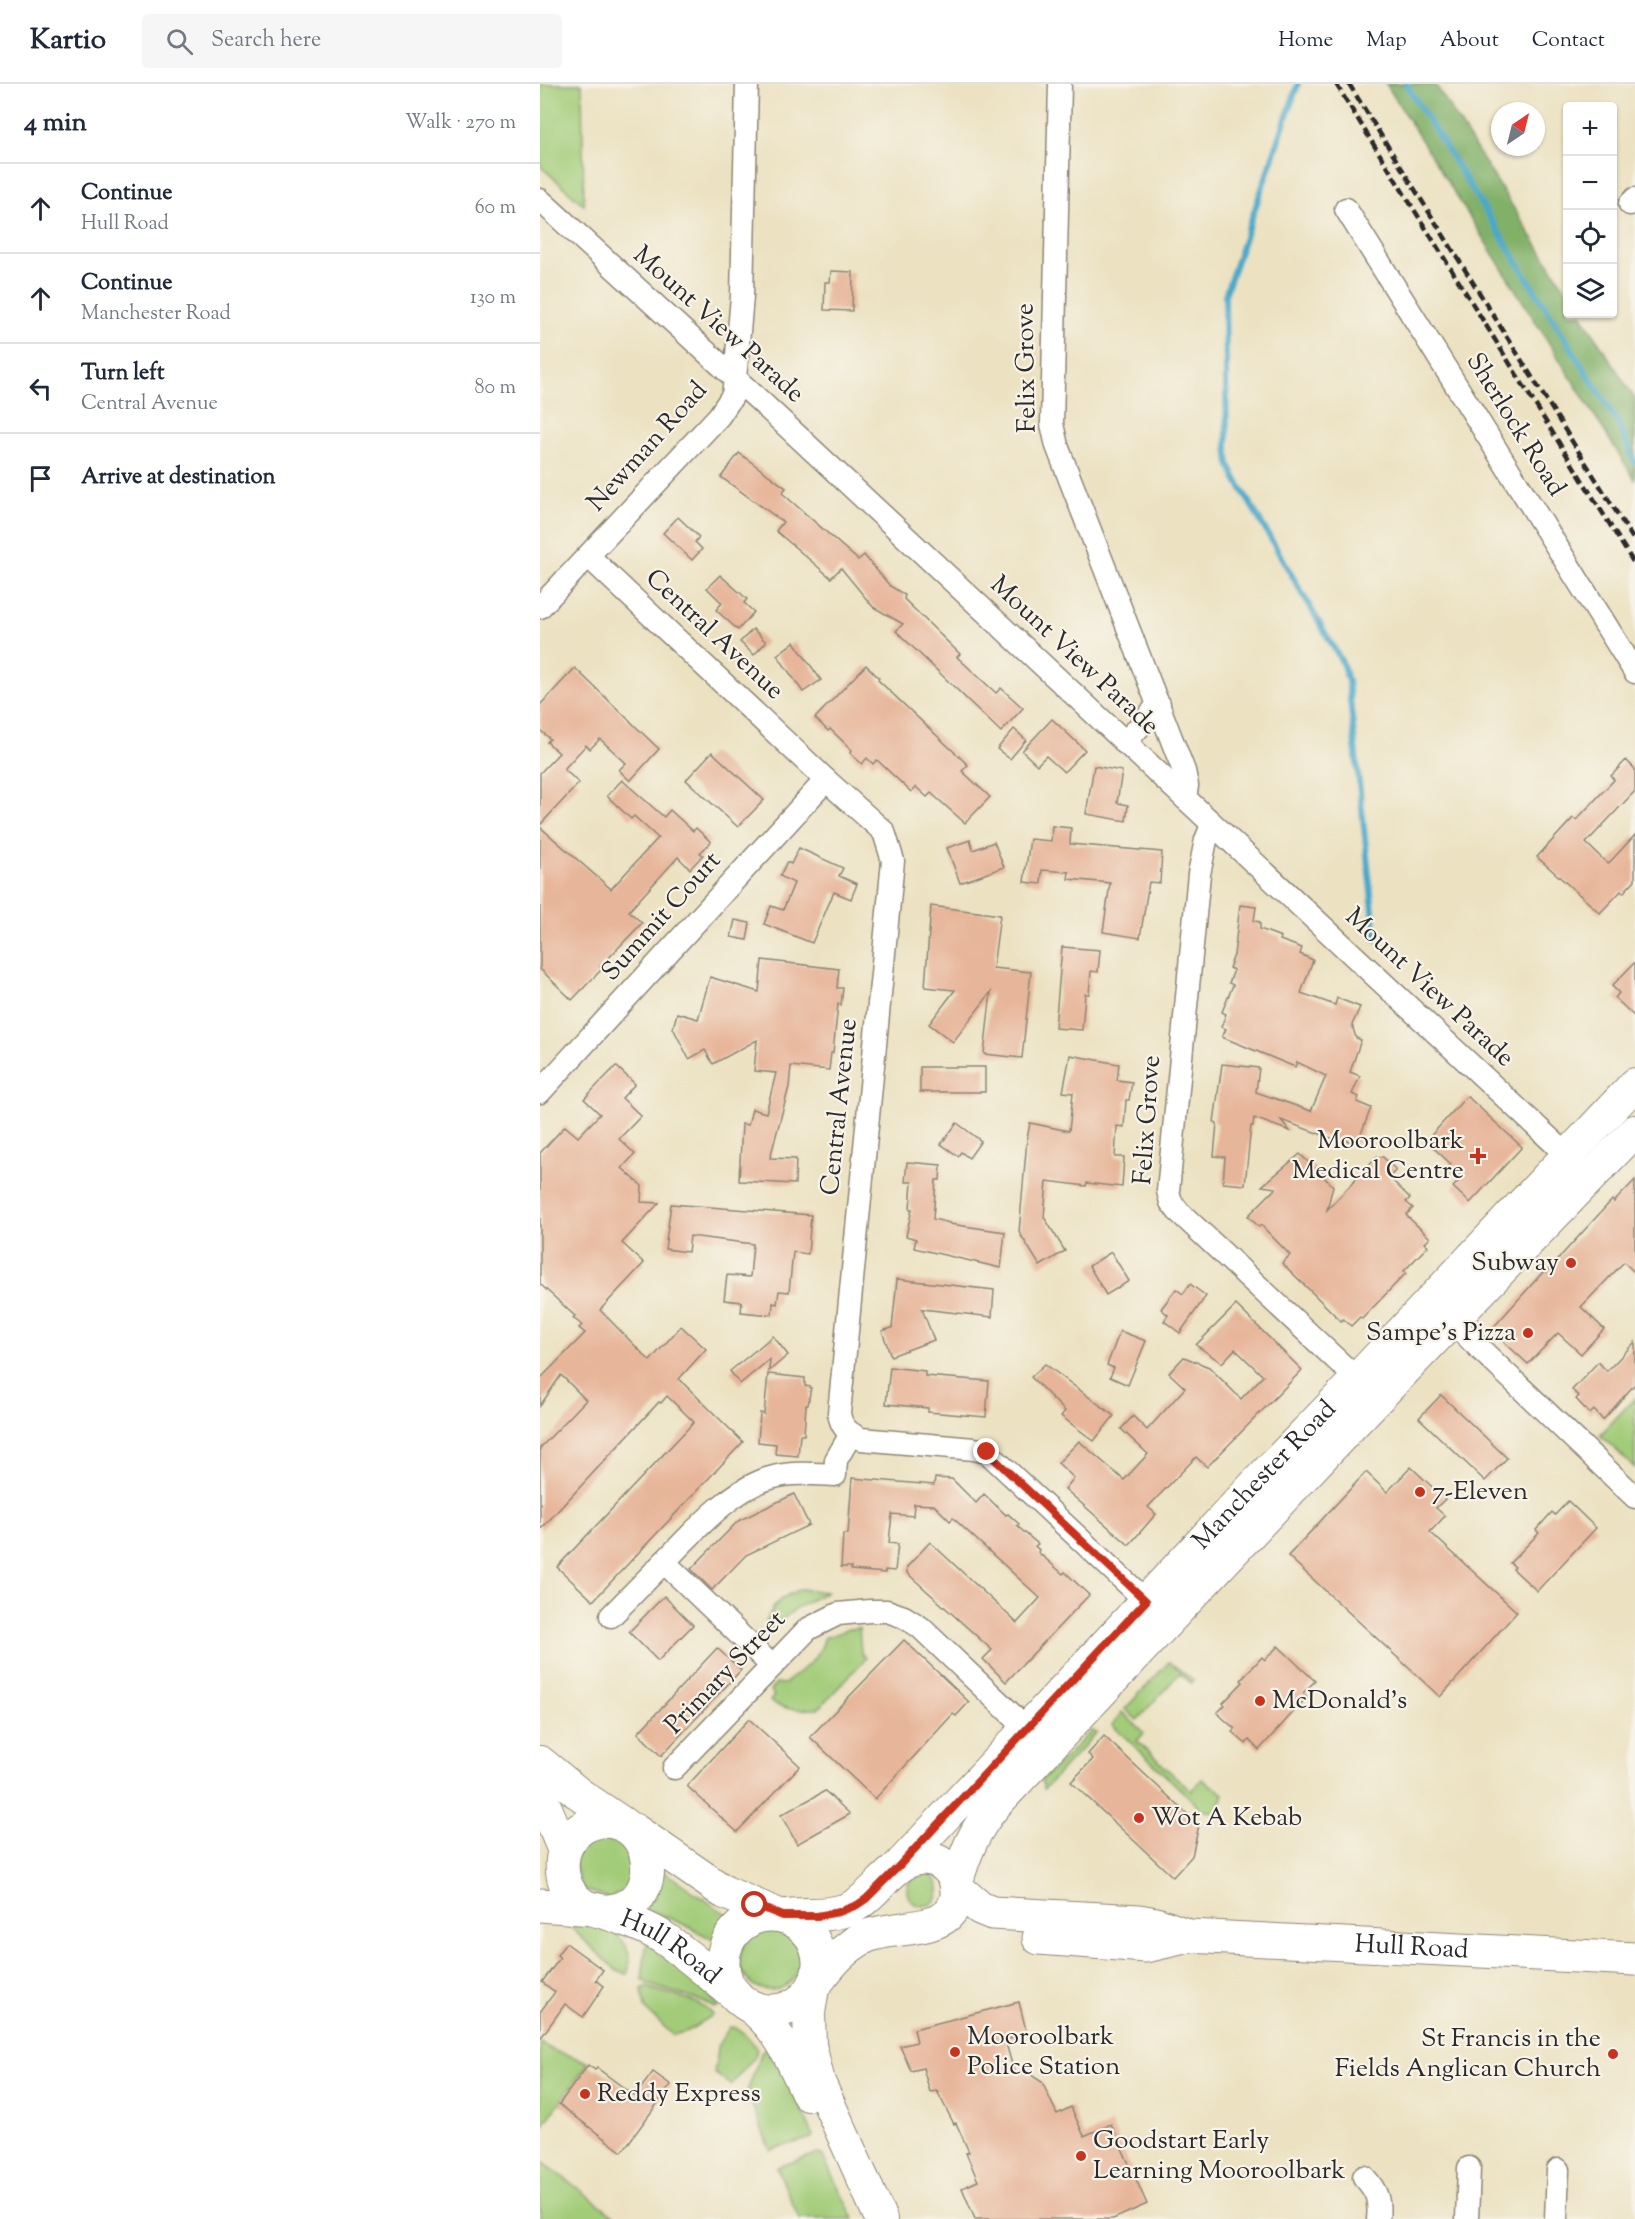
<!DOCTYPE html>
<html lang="en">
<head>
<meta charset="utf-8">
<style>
	:root { --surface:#fff; --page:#f6f6f7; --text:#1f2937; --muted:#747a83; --line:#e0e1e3 }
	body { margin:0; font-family:"Sorts Mill Goudy",serif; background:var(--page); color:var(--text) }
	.controls { position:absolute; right:18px; top:18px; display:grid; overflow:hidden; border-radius:6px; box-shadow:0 2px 4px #0004 }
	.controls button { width:54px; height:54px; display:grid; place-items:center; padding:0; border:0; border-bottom:2px solid var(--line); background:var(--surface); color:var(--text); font:30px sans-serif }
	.compass { position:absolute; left:951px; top:18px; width:54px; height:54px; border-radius:50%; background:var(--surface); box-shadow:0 2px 4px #0004; rotate:35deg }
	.stop { position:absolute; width:18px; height:18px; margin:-14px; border:4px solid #c8321e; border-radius:50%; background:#fff }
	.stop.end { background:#c8321e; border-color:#fff; box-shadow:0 2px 6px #0008 }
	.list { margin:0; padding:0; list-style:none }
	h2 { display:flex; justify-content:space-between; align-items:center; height:78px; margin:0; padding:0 24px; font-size:26px }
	h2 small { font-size:20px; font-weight:400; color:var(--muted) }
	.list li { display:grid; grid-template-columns:39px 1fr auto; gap:18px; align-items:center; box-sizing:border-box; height:90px; padding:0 24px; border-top:2px solid var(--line) }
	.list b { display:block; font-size:22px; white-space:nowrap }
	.list p { margin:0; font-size:20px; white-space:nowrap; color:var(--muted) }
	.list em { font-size:20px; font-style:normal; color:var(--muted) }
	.icon { flex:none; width:33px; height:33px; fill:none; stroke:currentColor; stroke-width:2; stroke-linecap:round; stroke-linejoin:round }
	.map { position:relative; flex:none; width:1095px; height:2135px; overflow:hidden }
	header { display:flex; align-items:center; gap:36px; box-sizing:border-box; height:84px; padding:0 30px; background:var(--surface); border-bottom:2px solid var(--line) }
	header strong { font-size:28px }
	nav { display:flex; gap:33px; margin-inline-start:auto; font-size:21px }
	.search { width:420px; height:54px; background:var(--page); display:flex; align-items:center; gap:15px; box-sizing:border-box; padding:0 21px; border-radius:6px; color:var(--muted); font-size:22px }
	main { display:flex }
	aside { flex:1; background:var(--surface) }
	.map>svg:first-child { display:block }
	.green { fill:#a2cc78; stroke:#667c52; stroke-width:1.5 }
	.forest { fill:#81b068; stroke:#566e4a; stroke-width:1.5 }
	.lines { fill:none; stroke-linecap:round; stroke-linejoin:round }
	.stream { stroke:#4aa8c9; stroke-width:6 }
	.building { fill:#e7b599 }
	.minor-casing { stroke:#8c8676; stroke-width:25 }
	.secondary-casing { stroke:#8c8676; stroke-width:34 }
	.primary-casing { stroke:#8c8676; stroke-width:35 }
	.minor { stroke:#fff; stroke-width:22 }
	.secondary { stroke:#fff; stroke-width:32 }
	.primary { stroke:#fff; stroke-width:33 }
	.rail { stroke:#2b2b2b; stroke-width:4.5; stroke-dasharray:9 4.5; stroke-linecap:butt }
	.route { stroke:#c8321e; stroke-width:8 }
	.poi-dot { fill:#c8321e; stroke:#f7f3e8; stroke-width:2 }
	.labels { text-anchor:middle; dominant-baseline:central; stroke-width:4.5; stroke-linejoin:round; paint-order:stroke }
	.street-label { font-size:26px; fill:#2b2b2b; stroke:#f7f3e8 }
	.poi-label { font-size:26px; fill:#2b2b2b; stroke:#f7f3e8; text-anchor:start }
</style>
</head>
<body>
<header>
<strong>Kartio</strong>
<div class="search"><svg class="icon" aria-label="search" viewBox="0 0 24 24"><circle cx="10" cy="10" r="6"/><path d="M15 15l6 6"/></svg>Search here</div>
<nav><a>Home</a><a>Map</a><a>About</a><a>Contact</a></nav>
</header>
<main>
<aside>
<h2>4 min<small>Walk · 270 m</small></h2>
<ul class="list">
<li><svg class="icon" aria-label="ahead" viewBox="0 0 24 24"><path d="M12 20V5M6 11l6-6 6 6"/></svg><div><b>Continue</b><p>Hull Road</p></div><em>60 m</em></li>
<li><svg class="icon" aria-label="ahead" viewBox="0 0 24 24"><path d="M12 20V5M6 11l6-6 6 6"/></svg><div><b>Continue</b><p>Manchester Road</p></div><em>130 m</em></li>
<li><svg class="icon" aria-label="left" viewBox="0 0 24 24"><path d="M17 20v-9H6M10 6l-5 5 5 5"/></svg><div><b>Turn left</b><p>Central Avenue</p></div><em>80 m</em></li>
<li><svg class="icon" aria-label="arrive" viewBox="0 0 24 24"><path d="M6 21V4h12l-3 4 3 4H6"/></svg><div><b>Arrive at destination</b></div></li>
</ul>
</aside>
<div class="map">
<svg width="1095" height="2135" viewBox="0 0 1095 2135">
	<rect width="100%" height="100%" fill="#f7f3e8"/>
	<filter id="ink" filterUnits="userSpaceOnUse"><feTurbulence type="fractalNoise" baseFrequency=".0167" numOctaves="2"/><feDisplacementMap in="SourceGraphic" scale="12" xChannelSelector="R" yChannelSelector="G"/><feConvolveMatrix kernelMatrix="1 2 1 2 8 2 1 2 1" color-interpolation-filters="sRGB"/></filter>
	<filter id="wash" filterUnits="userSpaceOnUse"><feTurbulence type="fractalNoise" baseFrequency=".008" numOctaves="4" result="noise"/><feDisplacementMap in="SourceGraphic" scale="24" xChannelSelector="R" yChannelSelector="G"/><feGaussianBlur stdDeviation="1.35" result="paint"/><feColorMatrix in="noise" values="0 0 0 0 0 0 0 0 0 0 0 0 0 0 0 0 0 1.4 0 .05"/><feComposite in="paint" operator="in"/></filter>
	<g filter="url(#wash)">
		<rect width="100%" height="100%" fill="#ece2c2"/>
		<g class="green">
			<path d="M0,0H42L44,121L0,82Z"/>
			<path d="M1095,1314V1384L1060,1351Z"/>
			<path d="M261,1505L286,1508C262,1520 248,1528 230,1548L227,1536C236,1517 241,1513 261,1505Z"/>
			<path d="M319,1544L321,1569L326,1574L279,1624C259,1627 247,1627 230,1617L234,1612L230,1606L236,1599L244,1600C259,1589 282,1573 284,1554L309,1545Z"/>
			<path d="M629,1578L653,1596L651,1599L640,1589L597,1636L585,1625Z"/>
			<path d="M582,1628L604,1649L597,1657L651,1707L662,1695L684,1710C678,1727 676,1732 658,1724L655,1719L572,1641Z"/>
			<path d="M551,1647L557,1648L504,1705L501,1696L516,1683Z"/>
			<path d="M63,1754C82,1756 84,1762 94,1776L87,1805L69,1814L42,1805C40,1797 34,1785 35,1777C36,1764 52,1756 63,1754Z"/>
			<path d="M123,1787L192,1834L183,1843L176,1857L145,1841L105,1824Z"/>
			<circle cx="383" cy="1806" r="16"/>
			<path d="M45,1838C74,1849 95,1853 88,1890L77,1887L26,1839Z"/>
			<circle cx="230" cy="1876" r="30"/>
			<path d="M108,1859L163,1904L179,1923L175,1924L164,1918L108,1900L102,1895L106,1861Z"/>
			<path d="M106,1903C122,1908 164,1917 173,1931L148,1947L133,1951L105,1925L102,1905Z"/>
			<path d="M190,1943C201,1944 211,1956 217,1965L215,1973L191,2001L174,1989L179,1959Z"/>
			<path d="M0,1959L14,1967L49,1978L0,2046Z"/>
			<path d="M231,1960L273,2051L272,2054L230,2066L207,2008L222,1967Z"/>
			<path d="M277,2070L282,2071L314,2135H259L237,2083Z"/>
			<path d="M0,2076L79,2135H0Z"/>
		</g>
		<path class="forest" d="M846,0H895L1027,208L1028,230H1041L1095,315V396Z"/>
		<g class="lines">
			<g class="stream">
				<path d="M758,0L685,211L687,363L689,380L696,395L802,578L808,597L836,855"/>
				<path d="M866,0L1078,339L1095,378"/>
			</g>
		</g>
		<g id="blocks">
			<g class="building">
				<path d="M291,187L313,188L312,227L284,226L285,198H290Z"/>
				<path d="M199,369L246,404L242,409L318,476L324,471L350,502L365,511L364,515L420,570L417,573L456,609L461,604L483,624L461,648L356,547L363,540L333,523L301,484L291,494L236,447L243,438L181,393Z"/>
				<path d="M138,433L159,453L155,458L162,465L152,476L123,449Z"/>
				<path d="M180,491L207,515L204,519L214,528L198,546L176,526L182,519L167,504Z"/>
				<path d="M213,545L226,558L214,571L200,558Z"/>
				<path d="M254,558L281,596L263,608L237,571Z"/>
				<path d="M326,581L339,594L338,596L428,681L422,687L450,713L425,739L391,709L387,713L376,703L371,708L337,676L333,680L327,674L322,680L310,669L312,666L290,645L288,647L275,634Z"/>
				<path d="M35,584L119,665L90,697L79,686L86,679L60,655L50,665L46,661L24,685L39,699L0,741V689L19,669L7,658L10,655L0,646V621Z"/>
				<path d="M512,635L545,666L524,688L506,672L497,681L482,667Z"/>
				<path d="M474,645L486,656L470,675L457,665Z"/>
				<path d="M172,668L224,716L198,743L146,696Z"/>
				<path d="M1086,676L1095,685V707L1046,759L1068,780L1095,751V796L1083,809L1081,807L1060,829L997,773L1033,734L1036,736L1074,696L1071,692Z"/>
				<path d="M554,682L582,687L577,719L588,721L586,737L546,730Z"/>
				<path d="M82,696L124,733L130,726L153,747L156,744L171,758L160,769L163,771L150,785L138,773L89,827L102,839L60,883L62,885L32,916L0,885V743L71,805L118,754L94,732L91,735L67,712Z"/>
				<path d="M512,742L531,744L530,760L622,768L620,799L609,798L600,854L563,848L570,799L528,795L529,788L502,786L501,800L484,798L490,755L511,757Z"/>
				<path d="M430,756L433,766L454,758L464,783L420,799L407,764Z"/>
				<path d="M259,764L303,784L299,792L317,800L311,815L294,808L272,859L224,840L231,822L243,826L254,799L240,792L247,778L251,780Z"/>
				<path d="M700,821L716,823L714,837L720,838V845L741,853L740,856L762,864L760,870L773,876L761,909L795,921L797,914L820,923L812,941L816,954L821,956L810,988L820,992L812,1010L819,1013L817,1018L831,1024L817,1060L806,1056L805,1059L741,1036L750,1047L714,1034L713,1042H711L705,1101L683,1099L685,1073L674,1072L677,1039L674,1038L682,980L719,984L716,1008L771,1027L786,992L757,978L755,983L682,953L686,945L681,943L686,930L682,928L693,901L689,899L694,886L689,884L694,871Z"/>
				<path d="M391,822L460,831L453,884L491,888L482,974L444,970L451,908L413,958L389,940L415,906L385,903Z"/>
				<path d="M195,836L210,839L207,856L191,853Z"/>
				<path d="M522,863L560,866L558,888L551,887L549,910H545L542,946L515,944Z"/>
				<path d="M222,876L299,885L297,904H303L301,921L298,920L293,969H291L289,986L251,982L249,1003L230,1074L256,1075L255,1100L199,1097L202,1040L208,1041L212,1025L226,1029L236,989L214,987L217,956L173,980L165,966L149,975L133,944L137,929L158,935L170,893L219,908Z"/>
				<path d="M1095,878V933L1075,914L1079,909L1072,902Z"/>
				<path d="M530,971L579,980L577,996L592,998L589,1016H586L584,1043L577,1042L575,1073H584L582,1103L547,1099L546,1102L507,1097L504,1133L525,1167L500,1182L479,1148L487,1055L490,1039L529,1047L533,1009L523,1008Z"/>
				<path d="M76,982L95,1000L82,1014L101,1032L79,1055L95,1070L82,1084L102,1102L101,1118L119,1119L82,1159L104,1179L60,1226L110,1277L141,1242L166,1265L139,1295L203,1358L53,1517L17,1483L154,1338L127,1312L121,1319L119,1318L0,1446V1364L46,1316L21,1291L0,1322V1295L45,1249L39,1244L42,1241L33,1234L35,1232L0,1200V1069L25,1042L38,1053L60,1030L44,1015Z"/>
				<rect x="380" y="983" width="65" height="25"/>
				<path d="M927,1012L982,1063L930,1119L913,1103L920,1096L907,1084L911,1080L886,1057Z"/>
				<path d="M417,1039L441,1057L429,1074L421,1068L418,1072L401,1060Z"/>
				<path d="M760,1070L793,1102L787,1126L837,1073H843L856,1086L849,1093L870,1114L866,1118L873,1124L866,1131L890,1154L885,1159L888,1162L864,1187L866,1189L822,1235L820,1233L811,1242L803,1235L801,1237L742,1179L750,1171L721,1141L719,1143L708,1132L736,1104L722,1102Z"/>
				<path d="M367,1078L401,1081L400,1096H396L393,1135L410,1139V1140L465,1148L461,1184L374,1164L376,1155L366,1152L372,1125H370L372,1098H365Z"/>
				<path d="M1095,1096V1189L1084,1178L1041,1223L1064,1245L1041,1270L1018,1249L988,1280L951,1246L1004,1187L1006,1188L1072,1116L1074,1118Z"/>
				<path d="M131,1120L271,1131L268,1170L253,1168L249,1208L239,1207L237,1220L233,1219L232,1231L201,1228L202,1218L184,1216L187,1191L210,1193L213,1160L150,1152L148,1168L125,1165Z"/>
				<path d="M571,1168L589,1197L566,1211L549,1182Z"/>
				<path d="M357,1195L454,1206L452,1233L382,1225L394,1256L351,1272L342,1247L352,1244Z"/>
				<path d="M650,1200L666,1212L640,1249L624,1237L628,1231L621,1225L636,1205L643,1210Z"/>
				<path d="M696,1221L762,1286L667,1383L656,1373L608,1423L616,1430L589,1461L525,1405L534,1394L518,1379L539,1357L584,1396L608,1370L581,1345L593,1332L607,1346L645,1304L629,1289L644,1273L669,1283L701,1315L723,1292L695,1265L682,1279L656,1261Z"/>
				<path d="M580,1247L606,1257L588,1301L570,1293L574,1284L567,1281Z"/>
				<path d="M233,1252L248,1271L229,1287L230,1275L200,1300L190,1287Z"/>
				<path d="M1095,1258V1300L1063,1336L1054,1326L1050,1330L1036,1315L1039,1312L1032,1306L1058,1278L1067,1287Z"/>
				<path d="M505,1280L574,1332L554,1357L521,1332L525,1327L491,1293Z"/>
				<path d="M350,1283L385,1287V1292L449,1297L446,1333L388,1328V1324L346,1320Z"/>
				<path d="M228,1290L265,1294V1302L271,1303L268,1321H266L264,1351H260L258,1372L235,1370L236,1360L218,1358L220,1329L224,1330Z"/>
				<path d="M901,1311L967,1374L945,1397L879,1334Z"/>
				<path d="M871,1383L905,1415L896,1424L905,1432L890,1448L977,1528L900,1613L748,1472L826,1388L847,1408Z"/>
				<path d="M312,1394L394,1401L395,1394L412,1395L436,1419L444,1410L466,1431L468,1430L479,1440L477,1442L498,1460L495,1462L499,1466L498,1468L523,1490L525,1488L549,1511L466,1598L443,1575L452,1566L367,1489V1483L390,1458L477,1539L500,1514L413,1434L410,1437L394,1421L374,1420L373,1432L352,1430L349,1459L358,1460L355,1487L345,1486V1489L311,1486V1483H301L303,1450H308Z"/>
				<path d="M254,1410L269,1441L206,1471L172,1506L151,1485L198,1437Z"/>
				<path d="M1028,1417L1056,1444L997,1507L973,1485L975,1483L970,1479L999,1449L996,1446L1012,1428L1015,1431Z"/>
				<path d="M124,1512L153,1541L118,1577L89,1548Z"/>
				<path d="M364,1556L429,1618L416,1632L413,1630L335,1715L270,1653Z"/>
				<path d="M738,1562L775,1597L763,1609L767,1613L719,1666L709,1656L706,1660L692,1648L695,1645L677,1629L685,1621L683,1619L703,1598L701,1596L722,1573L725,1576Z"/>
				<path d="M177,1564L201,1586L121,1672L98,1649Z"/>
				<path d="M209,1635L260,1682L197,1748L147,1702Z"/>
				<path d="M564,1652L659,1741L652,1772L633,1793L531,1698L553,1675L548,1670Z"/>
				<path d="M285,1707L310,1730L257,1760L241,1731Z"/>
				<path d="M26,1859L63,1886L56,1896L64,1902L43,1933L25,1920L0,1955V1928L15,1908L2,1898L20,1874L17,1871Z"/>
				<path d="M479,1918L487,1950L465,1956L475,1991L485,1987L502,1998L517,2030L531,2023L544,2052L571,2040L607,2120L573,2135H435L422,2104L438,2097L426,2069L429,2068L416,2039L414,2040L397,2007L390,2008L383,1984L371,1987L360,1962L377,1958L374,1945Z"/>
				<path d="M48,1981L55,1986L57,1984L95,2012L113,1988L131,2001L82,2068L19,2020Z"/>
			</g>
		</g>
	</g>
	<g filter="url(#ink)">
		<use href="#blocks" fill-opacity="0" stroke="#8c8676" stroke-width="1.5"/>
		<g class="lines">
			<defs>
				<g id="minor">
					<path d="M520,0L512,340L517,362L644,687L647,702L645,714"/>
					<path d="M0,116L220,317L1027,1071"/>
					<path d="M1090,120L1095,115"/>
					<path d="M806,125L1095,588"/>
					<path d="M48,472L286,696L344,748L353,777L299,1329C301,1343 308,1349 321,1355L434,1365L447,1368L606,1517"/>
					<path d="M0,523L179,332L193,311L195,295L202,212L207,0"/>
					<path d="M585,659L619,620"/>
					<path d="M672,741L666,756L659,790L628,1107L631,1118L638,1127L817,1295"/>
					<path d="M0,1008L286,696"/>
					<path d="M912,1238L1095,1413"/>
					<path d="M71,1532L124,1478"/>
					<path d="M232,1582L124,1478C153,1449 192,1403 234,1393C254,1388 274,1390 295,1391L296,1376L311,1350"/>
					<path d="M134,1684L268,1545L298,1530L330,1527H347L364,1533L380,1543L487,1645"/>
					<path d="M824,2093C837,2107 840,2116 838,2135"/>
					<path d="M927,2135L929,2084"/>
					<path d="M1016,2135L1018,2086"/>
				</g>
				<g id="secondary">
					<path d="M0,1678L38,1709L84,1740"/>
					<path d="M0,1710L24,1767"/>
					<path id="s1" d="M357,1784L719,1396L817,1295L1095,1000"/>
					<path d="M416,1801C425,1769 435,1744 457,1719L814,1339L1095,1047"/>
					<path d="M273,1904L269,1929L270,1961L279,1998L341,2135"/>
					<path d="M208,1921C241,1946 251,1975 268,2011"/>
				</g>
				<g id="primary">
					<path d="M62,1737C118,1735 125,1823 69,1827C12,1830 4,1745 62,1737Z"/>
					<path d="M94,1746L184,1808L238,1831"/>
					<path id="s2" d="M417,1804L440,1824L452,1829L599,1837L616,1840L649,1852L1095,1875"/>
					<path d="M0,1821L54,1825"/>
					<path id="s3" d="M58,1826C79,1833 100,1840 119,1851C146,1868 170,1891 196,1911"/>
					<circle cx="231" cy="1879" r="48"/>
					<path d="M243,1832C264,1829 285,1833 306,1826C337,1816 359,1760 397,1777C405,1781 412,1788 415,1796C419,1806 417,1818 411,1827C396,1848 349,1842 325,1853C304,1863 290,1881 276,1899"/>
					<path d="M499,1854L606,1862L649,1852"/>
				</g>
			</defs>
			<use href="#minor" class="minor-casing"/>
			<use href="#secondary" class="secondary-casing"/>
			<use href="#primary" class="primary-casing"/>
			<use href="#minor" class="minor"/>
			<use href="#secondary" class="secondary"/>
			<use href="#primary" class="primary"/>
			<g class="rail">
				<path d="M796,0L1095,481"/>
				<path d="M809,0L1095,458"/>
			</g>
		</g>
	</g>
	<g class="lines" filter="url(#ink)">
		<path class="route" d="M215,1821L243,1832H277L299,1828L317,1821L326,1815L357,1784L606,1517L447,1368"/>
	</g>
	<g class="poi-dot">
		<path d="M935 1063h6v6h6v6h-6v6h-6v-6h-6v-6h6z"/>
		<circle cx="1031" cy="1179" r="6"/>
		<circle cx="988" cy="1249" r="6"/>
		<circle cx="880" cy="1408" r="6"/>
		<circle cx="720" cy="1617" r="6"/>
		<circle cx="599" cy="1734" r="6"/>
		<circle cx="415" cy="1968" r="6"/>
		<circle cx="1073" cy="1970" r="6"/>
		<circle cx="45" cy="2010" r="6"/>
		<circle cx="541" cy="2072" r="6"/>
	</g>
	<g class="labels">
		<g class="street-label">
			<text transform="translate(178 241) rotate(42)">Mount View Parade</text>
			<text transform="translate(487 284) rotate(-91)">Felix Grove</text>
			<text transform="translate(975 341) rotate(58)">Sherlock Road</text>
			<text transform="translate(108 363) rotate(-48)">Newman Road</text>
			<text transform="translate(174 551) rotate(43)">Central Avenue</text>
			<text transform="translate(534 572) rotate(43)">Mount View Parade</text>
			<text transform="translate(122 833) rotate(-48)">Summit Court</text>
			<text transform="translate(889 904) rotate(43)">Mount View Parade</text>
			<text transform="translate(300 1023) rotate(-84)">Central Avenue</text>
			<text transform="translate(608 1036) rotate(-86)">Felix Grove</text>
			<text stroke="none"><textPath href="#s1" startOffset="538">Manchester Road</textPath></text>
			<text transform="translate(186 1589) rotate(-46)">Primary Street</text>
			<text stroke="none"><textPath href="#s2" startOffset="466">Hull Road</textPath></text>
			<text stroke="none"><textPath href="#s3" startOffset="82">Hull Road</textPath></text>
		</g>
		<g class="poi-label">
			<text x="924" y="1057" text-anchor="end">Mooroolbark<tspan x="924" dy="30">Medical Centre</tspan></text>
			<text x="1019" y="1179" text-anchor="end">Subway</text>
			<text x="976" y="1249" text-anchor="end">Sampe's Pizza</text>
			<text x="892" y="1408">7-Eleven</text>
			<text x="732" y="1617">McDonald's</text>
			<text x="611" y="1734">Wot A Kebab</text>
			<text x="427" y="1953">Mooroolbark<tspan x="427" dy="30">Police Station</tspan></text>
			<text x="1061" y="1955" text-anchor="end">St Francis in the<tspan x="1061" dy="30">Fields Anglican Church</tspan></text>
			<text x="57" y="2010">Reddy Express</text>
			<text x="553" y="2057">Goodstart Early<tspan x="553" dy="30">Learning Mooroolbark</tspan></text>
		</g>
	</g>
</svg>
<div class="controls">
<button>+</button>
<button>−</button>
<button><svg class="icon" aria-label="locate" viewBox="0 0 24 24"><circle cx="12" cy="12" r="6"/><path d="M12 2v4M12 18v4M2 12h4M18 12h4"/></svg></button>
<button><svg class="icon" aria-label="layers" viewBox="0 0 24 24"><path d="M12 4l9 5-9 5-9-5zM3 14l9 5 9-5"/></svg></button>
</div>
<svg class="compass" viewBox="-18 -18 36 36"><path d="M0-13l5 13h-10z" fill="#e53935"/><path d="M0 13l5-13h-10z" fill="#747a83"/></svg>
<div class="stop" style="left:215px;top:1821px"></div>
<div class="stop end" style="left:447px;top:1368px"></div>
</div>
</main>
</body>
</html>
